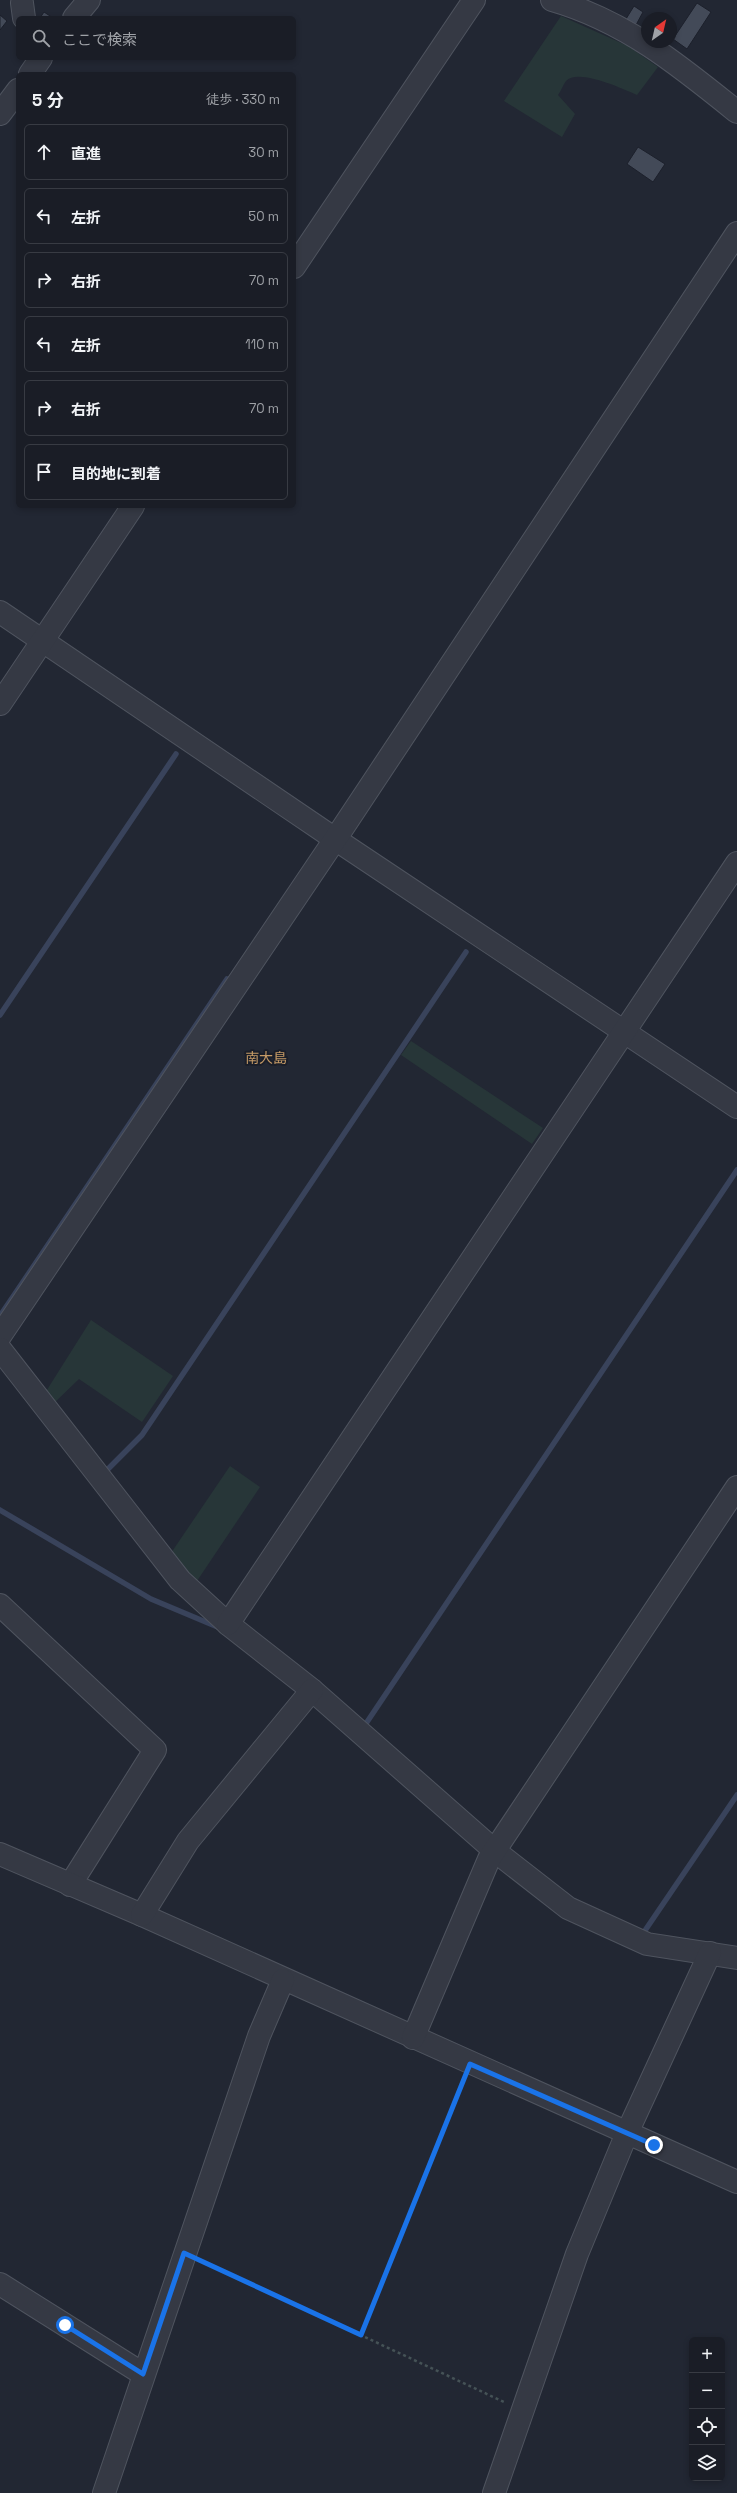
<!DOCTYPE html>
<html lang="ja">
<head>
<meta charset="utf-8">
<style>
	:root { --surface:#1a1d26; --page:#23262e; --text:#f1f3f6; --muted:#9fa2a7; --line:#383b43 }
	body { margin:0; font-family:"Space Grotesk","Noto Sans JP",sans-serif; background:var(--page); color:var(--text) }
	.controls { position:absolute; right:12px; bottom:12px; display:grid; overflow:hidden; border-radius:6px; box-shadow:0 2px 6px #0003 }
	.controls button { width:36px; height:36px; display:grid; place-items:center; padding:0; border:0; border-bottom:1px solid var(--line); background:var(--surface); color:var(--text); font:20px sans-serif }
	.compass { position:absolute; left:641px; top:12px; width:36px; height:36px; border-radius:50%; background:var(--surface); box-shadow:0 2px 6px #0003; rotate:34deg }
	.stop { position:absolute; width:12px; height:12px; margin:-9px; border:3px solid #1a73e8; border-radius:50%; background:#fff }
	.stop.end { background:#1a73e8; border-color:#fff; box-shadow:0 1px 4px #0008 }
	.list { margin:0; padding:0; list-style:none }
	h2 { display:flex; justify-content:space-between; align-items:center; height:52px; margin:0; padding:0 16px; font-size:17px }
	h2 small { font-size:13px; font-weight:400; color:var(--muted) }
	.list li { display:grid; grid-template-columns:26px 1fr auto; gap:12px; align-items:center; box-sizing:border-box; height:56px; margin:0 8px 8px; padding:0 8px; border:1px solid var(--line); border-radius:6px }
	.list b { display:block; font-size:15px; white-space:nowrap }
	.list em { font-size:13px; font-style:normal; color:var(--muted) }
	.icon { flex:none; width:22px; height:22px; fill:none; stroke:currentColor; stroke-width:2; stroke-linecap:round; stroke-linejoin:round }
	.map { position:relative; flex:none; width:737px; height:2493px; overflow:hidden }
	.search { position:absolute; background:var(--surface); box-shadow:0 2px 6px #0003; left:16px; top:16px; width:280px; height:44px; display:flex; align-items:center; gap:10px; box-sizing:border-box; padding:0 14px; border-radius:6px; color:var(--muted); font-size:15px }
	.panel { position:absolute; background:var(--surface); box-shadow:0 2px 6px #0003; left:16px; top:72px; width:280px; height:436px; border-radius:6px }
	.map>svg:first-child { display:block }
	.green { fill:#273638 }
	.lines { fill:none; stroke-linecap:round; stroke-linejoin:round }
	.stream { stroke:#39435b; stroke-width:5.5 }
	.building { fill:#434a58; stroke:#1c202b }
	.minor-casing { stroke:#4f545f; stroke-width:24 }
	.path { stroke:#455256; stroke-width:2.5; stroke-dasharray:3 3; stroke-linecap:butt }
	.minor { stroke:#353944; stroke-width:22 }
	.route { stroke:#1a73e8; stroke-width:5 }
	.labels { text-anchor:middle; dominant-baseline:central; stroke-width:4; stroke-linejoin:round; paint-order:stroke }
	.quarter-label { font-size:14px; fill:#c59a66; stroke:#1a1e29 }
</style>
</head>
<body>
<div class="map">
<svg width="737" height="2493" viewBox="0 0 737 2493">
	<rect width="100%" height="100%" fill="#222733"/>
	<g class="green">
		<path d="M561,16L628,46L658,67L637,95C623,89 578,68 566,81C563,85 561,91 558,95L575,114L562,137L504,101Z"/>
		<path d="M411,1041L543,1128L532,1144L401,1055Z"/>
		<path d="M91,1320L173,1376L142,1422L79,1379L53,1404L45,1393Z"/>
		<path d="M230,1466L260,1487L195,1584L169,1556Z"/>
	</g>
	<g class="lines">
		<g class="stream">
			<path d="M0,1015L176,754"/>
			<path d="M0,1316L227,979"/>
			<path d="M105,1472L142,1435L466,952"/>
			<path d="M0,1510L151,1599L220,1628"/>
			<path d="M365,1725L737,1170"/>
			<path d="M644,1932L737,1795"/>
		</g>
	</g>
	<g class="building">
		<path d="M697,3L711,12L687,49L673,39Z"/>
		<path d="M634,6L643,12L636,25L626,19Z"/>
		<path d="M44,12L53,18H40Z"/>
		<path d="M0,15L7,21L0,30Z"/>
		<path d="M638,147L665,164L653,182L627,164Z"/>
	</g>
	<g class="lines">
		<defs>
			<g id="minor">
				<path d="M552,0C625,21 679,65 737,112"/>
				<path d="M22,3L24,18"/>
				<path d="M74,18L89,0"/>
				<path d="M30,74L41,58"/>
				<path d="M0,114L18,90"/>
				<path d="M294,267L474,0"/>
				<path d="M0,612L335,839L737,1107"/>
				<path d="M0,704L133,506"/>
				<path d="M0,1336L342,829L737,233"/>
				<path d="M0,1349L180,1580L228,1624L312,1690L495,1851L568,1908L647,1944L737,1958"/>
				<path d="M0,1605L155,1750L70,1885"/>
				<path d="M228,1624L737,863"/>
				<path d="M0,1854L142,1915L737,2182"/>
				<path d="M142,1915L188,1841L312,1690"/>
				<path d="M413,2038L489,1859L737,1487"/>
				<path d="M0,2284L143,2374"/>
				<path d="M104,2493L259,2036L283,1980"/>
				<path d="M494,2493L577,2254L627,2133L710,1953"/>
			</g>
		</defs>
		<use href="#minor" class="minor-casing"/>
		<g class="path">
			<path d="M202,2261L504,2402"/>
			<path d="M361,2335L463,2081"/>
		</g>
		<use href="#minor" class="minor"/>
	</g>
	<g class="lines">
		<path class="route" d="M65,2325L143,2374L184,2253L361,2335L470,2064L654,2145"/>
	</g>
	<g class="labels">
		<g class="quarter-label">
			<text x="266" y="1058">南大島</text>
		</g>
	</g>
</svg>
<div class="controls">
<button>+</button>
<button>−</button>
<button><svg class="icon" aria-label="locate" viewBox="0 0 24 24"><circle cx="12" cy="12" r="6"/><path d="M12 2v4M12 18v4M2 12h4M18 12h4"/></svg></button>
<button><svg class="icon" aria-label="layers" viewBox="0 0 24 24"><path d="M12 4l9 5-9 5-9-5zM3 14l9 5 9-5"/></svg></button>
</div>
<svg class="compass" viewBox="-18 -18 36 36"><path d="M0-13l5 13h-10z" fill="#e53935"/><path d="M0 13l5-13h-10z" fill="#9fa2a7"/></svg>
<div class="stop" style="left:65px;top:2325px"></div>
<div class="stop end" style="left:654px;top:2145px"></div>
<div class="search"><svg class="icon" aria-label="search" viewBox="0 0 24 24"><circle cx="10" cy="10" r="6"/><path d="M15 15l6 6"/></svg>ここで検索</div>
<section class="panel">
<h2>5 分<small>徒歩 · 330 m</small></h2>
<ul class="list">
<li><svg class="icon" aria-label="ahead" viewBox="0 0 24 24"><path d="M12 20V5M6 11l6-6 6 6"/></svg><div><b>直進</b></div><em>30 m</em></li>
<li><svg class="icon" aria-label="left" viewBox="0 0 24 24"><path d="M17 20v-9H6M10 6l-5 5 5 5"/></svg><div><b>左折</b></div><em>50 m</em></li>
<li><svg class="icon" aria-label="right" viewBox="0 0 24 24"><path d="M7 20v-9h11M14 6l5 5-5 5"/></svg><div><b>右折</b></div><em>70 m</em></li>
<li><svg class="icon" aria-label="left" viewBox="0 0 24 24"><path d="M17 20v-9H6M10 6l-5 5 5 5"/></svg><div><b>左折</b></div><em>110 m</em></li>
<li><svg class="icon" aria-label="right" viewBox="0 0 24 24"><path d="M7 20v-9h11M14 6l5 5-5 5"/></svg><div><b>右折</b></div><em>70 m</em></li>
<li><svg class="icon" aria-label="arrive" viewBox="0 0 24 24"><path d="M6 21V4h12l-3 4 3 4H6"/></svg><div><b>目的地に到着</b></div></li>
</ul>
</section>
</div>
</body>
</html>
